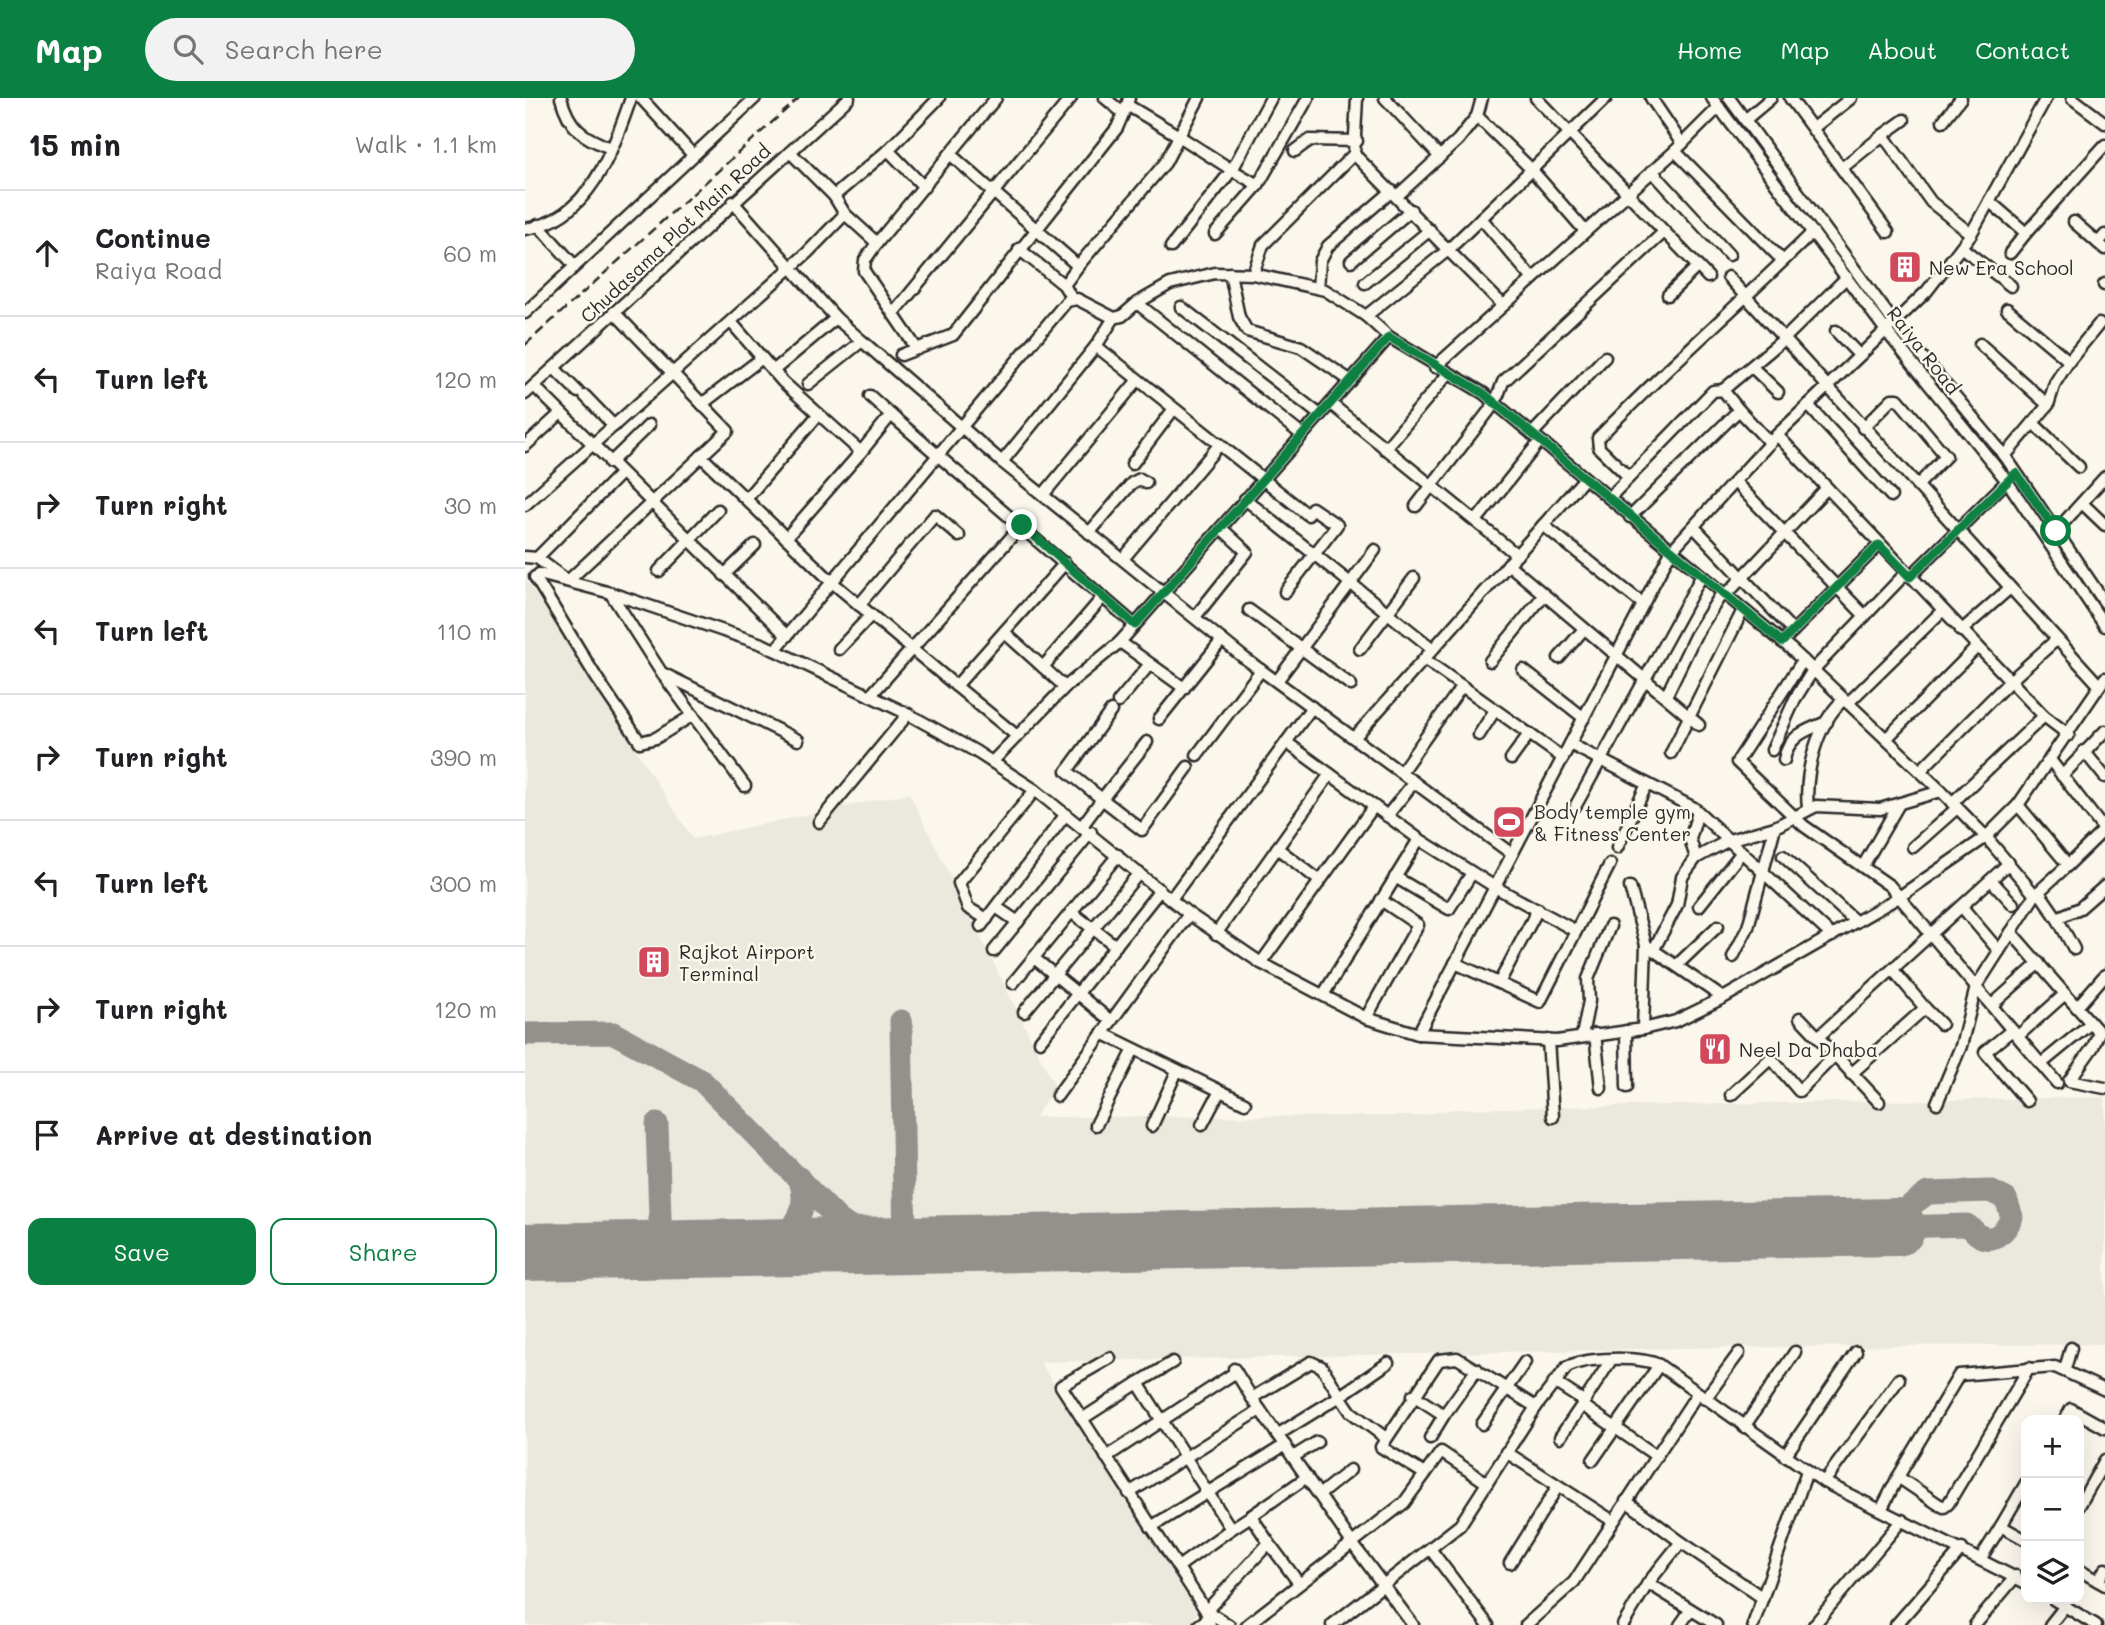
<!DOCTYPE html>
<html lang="en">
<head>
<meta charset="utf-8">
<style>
	:root { --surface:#fff; --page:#f2f2f2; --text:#202124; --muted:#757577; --line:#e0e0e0; --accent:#0b8043 }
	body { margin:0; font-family:Mali,sans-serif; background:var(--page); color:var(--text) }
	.controls { position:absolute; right:21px; bottom:21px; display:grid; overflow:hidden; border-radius:14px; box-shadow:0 7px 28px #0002 }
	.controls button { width:63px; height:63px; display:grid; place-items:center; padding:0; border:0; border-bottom:2px solid var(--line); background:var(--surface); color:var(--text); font:35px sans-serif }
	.stop { position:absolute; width:21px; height:21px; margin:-16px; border:5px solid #0b8043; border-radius:50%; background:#fff }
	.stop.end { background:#0b8043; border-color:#fff; box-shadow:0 2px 7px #0008 }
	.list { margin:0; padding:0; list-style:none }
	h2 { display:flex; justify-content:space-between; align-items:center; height:91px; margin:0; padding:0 28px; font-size:30px }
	h2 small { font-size:23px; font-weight:400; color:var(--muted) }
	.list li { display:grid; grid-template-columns:46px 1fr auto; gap:21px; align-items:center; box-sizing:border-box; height:126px; padding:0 28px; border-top:2px solid var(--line) }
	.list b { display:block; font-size:26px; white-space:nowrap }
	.list p { margin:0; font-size:23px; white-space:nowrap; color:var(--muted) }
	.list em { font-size:23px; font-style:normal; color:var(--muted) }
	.actions { display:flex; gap:14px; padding:21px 28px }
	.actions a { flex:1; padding:16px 0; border:2px solid var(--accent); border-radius:14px; text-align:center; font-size:24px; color:var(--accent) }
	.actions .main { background:var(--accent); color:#fff }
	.icon { flex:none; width:38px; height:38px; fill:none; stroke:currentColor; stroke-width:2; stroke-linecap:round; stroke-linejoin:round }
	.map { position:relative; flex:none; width:1580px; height:1527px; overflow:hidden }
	header { display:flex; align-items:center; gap:42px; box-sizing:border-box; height:98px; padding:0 35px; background:var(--accent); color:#fff }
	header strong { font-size:33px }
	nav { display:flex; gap:38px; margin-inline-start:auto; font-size:24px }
	.search { width:490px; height:63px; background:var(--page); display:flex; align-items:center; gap:18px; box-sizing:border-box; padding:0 24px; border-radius:38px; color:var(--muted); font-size:26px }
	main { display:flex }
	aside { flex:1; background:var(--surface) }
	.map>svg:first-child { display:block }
	.built { fill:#ebe8de }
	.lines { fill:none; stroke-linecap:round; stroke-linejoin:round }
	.taxiway { stroke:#93918c; stroke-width:23 }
	.runway { stroke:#93918c; stroke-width:58 }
	.minor-casing { stroke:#2b2b2b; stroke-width:15 }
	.minor { stroke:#fbf7ec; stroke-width:10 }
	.rail { stroke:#2b2b2b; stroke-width:2.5; stroke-dasharray:10 5; stroke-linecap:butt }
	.route { stroke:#0b8043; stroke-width:9 }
	.labels { text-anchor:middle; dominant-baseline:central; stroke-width:5; stroke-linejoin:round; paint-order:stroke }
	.street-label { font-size:19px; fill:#2b2b2b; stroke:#fbf7ec }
	.poi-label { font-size:19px; fill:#2b2b2b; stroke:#fbf7ec; text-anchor:start }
</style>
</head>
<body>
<header>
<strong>Map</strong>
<div class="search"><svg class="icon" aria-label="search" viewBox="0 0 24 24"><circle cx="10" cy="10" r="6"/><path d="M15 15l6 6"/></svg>Search here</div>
<nav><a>Home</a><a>Map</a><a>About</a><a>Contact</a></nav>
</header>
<main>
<aside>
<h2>15 min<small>Walk · 1.1 km</small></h2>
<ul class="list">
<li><svg class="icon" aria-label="ahead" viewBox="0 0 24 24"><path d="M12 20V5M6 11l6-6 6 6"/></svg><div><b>Continue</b><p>Raiya Road</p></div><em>60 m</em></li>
<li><svg class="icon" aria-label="left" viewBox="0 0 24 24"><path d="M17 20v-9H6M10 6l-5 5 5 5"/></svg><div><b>Turn left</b></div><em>120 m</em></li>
<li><svg class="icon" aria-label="right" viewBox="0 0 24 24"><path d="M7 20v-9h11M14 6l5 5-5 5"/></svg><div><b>Turn right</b></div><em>30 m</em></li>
<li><svg class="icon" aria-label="left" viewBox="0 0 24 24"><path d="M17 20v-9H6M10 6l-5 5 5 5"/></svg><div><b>Turn left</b></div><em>110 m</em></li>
<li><svg class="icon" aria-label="right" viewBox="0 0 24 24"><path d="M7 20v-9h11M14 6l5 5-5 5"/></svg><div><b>Turn right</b></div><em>390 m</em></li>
<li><svg class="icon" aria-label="left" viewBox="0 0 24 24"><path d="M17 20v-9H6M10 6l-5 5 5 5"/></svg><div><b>Turn left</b></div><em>300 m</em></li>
<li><svg class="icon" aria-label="right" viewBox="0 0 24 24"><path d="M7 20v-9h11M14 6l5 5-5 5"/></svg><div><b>Turn right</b></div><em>120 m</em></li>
<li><svg class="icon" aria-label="arrive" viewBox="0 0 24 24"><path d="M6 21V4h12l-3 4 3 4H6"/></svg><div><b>Arrive at destination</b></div></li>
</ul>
<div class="actions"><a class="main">Save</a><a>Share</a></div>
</aside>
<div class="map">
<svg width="1580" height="1527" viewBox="0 0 1580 1527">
	<rect width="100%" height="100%" fill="#fbf7ec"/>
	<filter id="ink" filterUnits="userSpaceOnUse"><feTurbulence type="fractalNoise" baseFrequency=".0143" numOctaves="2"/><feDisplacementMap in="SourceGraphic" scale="14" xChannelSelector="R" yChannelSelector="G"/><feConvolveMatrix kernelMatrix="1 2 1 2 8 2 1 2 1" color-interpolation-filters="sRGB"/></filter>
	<g filter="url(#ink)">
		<path class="built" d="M0,480L168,741L384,695L530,989L510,1019L891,1018L930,1011L1580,999V1246L1158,1250L515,1264L672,1515L664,1527H0Z"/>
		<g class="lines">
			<g class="taxiway">
				<path d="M376,923L380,1147"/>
				<path d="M0,936L89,935L177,983L314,1122L341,1141L361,1148"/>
				<path d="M132,1026L136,1151"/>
				<path d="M1355,1129L1403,1095L1465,1093L1481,1101L1487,1119C1482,1131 1470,1146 1455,1138C1450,1135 1447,1130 1442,1127L1372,1129"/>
				<path d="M235,1150C266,1142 287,1112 274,1080"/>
			</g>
			<path class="runway" d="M0,1154L1372,1129"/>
			<defs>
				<g id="minor">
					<path d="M36,0C44,30 58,40 86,50"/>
					<path d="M116,0L168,57"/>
					<path d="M580,0L598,15"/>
					<path d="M604,0L602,7L654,38L674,0"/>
					<path d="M860,0L915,59"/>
					<path d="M1011,0L1183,179"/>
					<path d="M1126,0L1157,46"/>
					<path d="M1187,0L1362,234L1482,383L1580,528"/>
					<path d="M1204,0L1370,226L1480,358L1580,505"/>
					<path d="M1265,0L1363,134"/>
					<path d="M1547,0L1580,25"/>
					<path d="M952,18L957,0"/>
					<path d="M1220,22L1246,0"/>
					<path d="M1418,23L1436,0"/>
					<path d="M1288,30L1326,0"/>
					<path d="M1358,37L1379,22"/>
					<path d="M363,52L399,89"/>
					<path d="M770,53L785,42L832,43"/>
					<path d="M1150,53L1258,163"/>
					<path d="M425,56L471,0"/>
					<path d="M829,56L923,152L841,218"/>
					<path d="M1317,70L1358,37L1406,104L1446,136"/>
					<path d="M1127,73L1204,157"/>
					<path d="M309,98L363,52L414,0"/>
					<path d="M872,98L933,42L952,18L1006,71L1060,133"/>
					<path d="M1464,103L1501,135L1580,47"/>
					<path d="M208,104L311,220L337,243"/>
					<path d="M320,116L352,145L425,56L553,168L539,187L547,201"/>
					<path d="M956,120L1007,180"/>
					<path d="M1549,124L1580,151"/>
					<path d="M13,127L50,168"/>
					<path d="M0,131C64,122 88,52 106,0"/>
					<path d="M690,136L733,87L783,0"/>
					<path d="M352,145L340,162L339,173L392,251"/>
					<path d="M1573,145L1580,137"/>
					<path d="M646,149L707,72L733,87"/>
					<path d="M1436,149L1486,188"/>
					<path d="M494,151L539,187"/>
					<path d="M1485,155L1501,135"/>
					<path d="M826,163L886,112"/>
					<path d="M553,168L640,65L654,38L707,72L746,0"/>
					<path d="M705,175L714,219L722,233L776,249L826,283"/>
					<path d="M728,176L738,147L829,56L832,0"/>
					<path d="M1203,179L1574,587"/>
					<path d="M840,185L905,132"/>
					<path d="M1579,187L1580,186"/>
					<path d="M793,190L795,163L803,148L867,93"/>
					<path d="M1143,197L1172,169"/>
					<path d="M612,205L777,337"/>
					<path d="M977,206L923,152L1081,0"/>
					<path d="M656,209L795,317"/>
					<path d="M0,215L230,0"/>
					<path d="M369,215L546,0"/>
					<path d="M589,220L571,248L783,417"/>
					<path d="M206,224L258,284L336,354L261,440"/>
					<path d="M1311,233L1334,257"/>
					<path d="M1455,246L1523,307"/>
					<path d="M376,257L428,237L592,30L602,7"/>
					<path d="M1544,263L1574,226"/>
					<path d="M910,269L1150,53L1194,9"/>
					<path d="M29,270L53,294"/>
					<path d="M1228,270L1253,294"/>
					<path d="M248,273L311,220"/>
					<path d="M283,286L337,243L477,364L718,559L987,756"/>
					<path d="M9,288L262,538"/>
					<path d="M1198,292L1259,241L1322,179"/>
					<path d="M0,296L324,0"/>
					<path d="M60,298L89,328"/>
					<path d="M345,298L366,317"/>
					<path d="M177,306L237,260"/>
					<path d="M806,306L992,457"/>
					<path d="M1283,307L1366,398"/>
					<path d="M1508,325L1554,369"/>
					<path d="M1338,330L1367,301H1373L1421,358L1392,388"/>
					<path d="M1007,336L1080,259"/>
					<path d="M1252,337L1519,618"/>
					<path d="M0,348L36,315"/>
					<path d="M860,351L923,276"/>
					<path d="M336,354L366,317L610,527"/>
					<path d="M176,358L307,484L431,588"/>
					<path d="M1480,358L1523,307L1530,285L1544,263L1482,211"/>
					<path d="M477,364L571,248"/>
					<path d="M85,365L124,327"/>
					<path d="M607,366L648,312"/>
					<path d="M1104,379L1074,350L1073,340C1142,269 1217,204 1288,134"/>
					<path d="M1210,384L1340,518"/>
					<path d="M518,397L612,283"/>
					<path d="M1084,400L1188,293L1198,292L1214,312"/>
					<path d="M221,401L293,317"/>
					<path d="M720,401L908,551"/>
					<path d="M1557,405L1580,427"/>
					<path d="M0,407L282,155L320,116L309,98L265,54"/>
					<path d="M891,408L970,305L978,284L1139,134"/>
					<path d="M1105,419L1214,312L1245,345"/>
					<path d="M951,423L1015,343"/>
					<path d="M1018,427L1118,506"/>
					<path d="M1169,429L1268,533"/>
					<path d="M1531,433L1580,379"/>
					<path d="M564,435L607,385L615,381L621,385"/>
					<path d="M0,459L12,460L40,481"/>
					<path d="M12,460L95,376"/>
					<path d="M598,461L695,346"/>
					<path d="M983,466L1174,627"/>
					<path d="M134,473L193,412"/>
					<path d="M14,476L86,495L237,546L383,616L450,653L510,692L664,816L736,865L841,920L893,936L1032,943L1118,931L1151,923L1198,900L1374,799L1461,739L1493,707L1580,580"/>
					<path d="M199,477L230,447"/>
					<path d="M10,479L71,579L115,644L131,640L168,617"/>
					<path d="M1385,479L1484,381"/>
					<path d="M44,482L203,333L89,214"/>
					<path d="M760,494L812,427L787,410"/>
					<path d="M86,496L136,574L220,688"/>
					<path d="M1200,498L1302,390"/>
					<path d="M334,507L410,417L434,438"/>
					<path d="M724,512L826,587"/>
					<path d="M670,519L722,454L696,430"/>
					<path d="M1436,533L1485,490"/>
					<path d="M479,534L540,589"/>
					<path d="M595,544L659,590"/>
					<path d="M1257,544L1354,447"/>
					<path d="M314,551L346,517"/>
					<path d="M835,551L889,480"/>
					<path d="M250,552L542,203L552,201L589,220L597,218L612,205L645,186L690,175L728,176L800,192L841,218L864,239L958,295L1266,551L1416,693L1461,739L1510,797L1451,889L1436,948L1412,1005"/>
					<path d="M1034,560L1059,531"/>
					<path d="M899,561L1038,660"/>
					<path d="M1278,562L1212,664L1279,728L1365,788L1532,985"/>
					<path d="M965,563L1019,497"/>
					<path d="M518,569L578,499"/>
					<path d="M998,572L1059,620"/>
					<path d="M139,576L273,642"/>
					<path d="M752,583L850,452"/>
					<path d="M345,598L497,427"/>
					<path d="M1141,598L1170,538L1197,495"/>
					<path d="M593,604L625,566"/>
					<path d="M1323,605L1417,513"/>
					<path d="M634,621L697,542"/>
					<path d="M954,637L970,612"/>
					<path d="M492,638L431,588L540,465"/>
					<path d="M829,640L1060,380"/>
					<path d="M1361,641L1452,549"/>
					<path d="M622,644L577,701L617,732L663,669"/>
					<path d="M761,644L894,741"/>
					<path d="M1045,646L1169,710L1307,838"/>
					<path d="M1247,652L1270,601L1288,572L1381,475"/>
					<path d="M1559,653L1580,679"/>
					<path d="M1146,655L1218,512"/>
					<path d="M672,657L736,572"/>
					<path d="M986,661L1004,636"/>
					<path d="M1259,662C1263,638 1281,632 1302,624"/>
					<path d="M1526,663L1580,733"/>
					<path d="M467,664L540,589L595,544L864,239"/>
					<path d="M1395,673L1485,583L1532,541"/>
					<path d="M876,674L937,588"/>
					<path d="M1537,678L1580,633"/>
					<path d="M1427,705L1519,618L1544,637"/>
					<path d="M1051,707L1176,479"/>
					<path d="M1493,707L1543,767L1510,797"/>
					<path d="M1283,710C1279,675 1292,625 1319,601"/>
					<path d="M862,718L889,684"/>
					<path d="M294,724L383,616"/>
					<path d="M557,728L577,701L542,673L586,613"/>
					<path d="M1250,729L1291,708L1355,711L1416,693"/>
					<path d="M1388,749L1432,710"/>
					<path d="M752,750L795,783"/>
					<path d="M1092,750L1122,686"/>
					<path d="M1258,758L1331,824"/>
					<path d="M1171,760L1165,741L1173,714"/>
					<path d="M1543,767L1579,732"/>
					<path d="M1338,768L1374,706"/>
					<path d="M870,779L924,811L947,775"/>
					<path d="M1466,782L1488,806"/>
					<path d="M1105,789L1121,847L1198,900"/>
					<path d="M1514,794L1532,820L1555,810L1580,788"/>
					<path d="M646,801L787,609"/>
					<path d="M1174,808L1217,754"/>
					<path d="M471,809L493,824"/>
					<path d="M1437,809L1474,853"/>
					<path d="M546,814L591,848"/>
					<path d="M1532,820L1549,851"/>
					<path d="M462,821L443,810L434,785L510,692"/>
					<path d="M456,828L541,716"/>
					<path d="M1486,834L1540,896"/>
					<path d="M691,836L805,676"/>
					<path d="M1129,851L1152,807L1157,779L1171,760L1204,742L1250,729L1223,829L1208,859"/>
					<path d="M469,853L566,734"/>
					<path d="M509,860L586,923"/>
					<path d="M736,865L849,708"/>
					<path d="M930,865L1015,904L1085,766"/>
					<path d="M1152,867L1193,828"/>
					<path d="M488,885L593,757"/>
					<path d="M974,885L1013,811"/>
					<path d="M798,897L894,741L970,789L1051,833"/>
					<path d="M1467,907L1514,865"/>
					<path d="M1552,909L1580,877"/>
					<path d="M1400,910L1416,926"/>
					<path d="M499,914L614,775"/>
					<path d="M841,920L893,827L856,802"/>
					<path d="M1275,920L1293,939"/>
					<path d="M1118,931L1121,847"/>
					<path d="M1487,932L1460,954L1502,1003"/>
					<path d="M1101,933L1102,989"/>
					<path d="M577,935L720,1005"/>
					<path d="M893,936L1146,453L1252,337L1402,193L1446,136L1521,0"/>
					<path d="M1070,936L1076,990"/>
					<path d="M1057,938L1064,903L1063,881L1085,828"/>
					<path d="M1493,938L1540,896L1574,934L1568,949L1544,983L1580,990"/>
					<path d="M1023,942L1028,1019"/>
					<path d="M515,943L635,792"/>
					<path d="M1516,966L1566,925"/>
					<path d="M1326,976L1400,910L1368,872"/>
					<path d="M1206,997L1246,960L1274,993L1309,958"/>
					<path d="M532,998L664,816"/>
					<path d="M1354,1004L1293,939L1484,765"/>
					<path d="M571,1027L609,951"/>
					<path d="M677,1027L695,993"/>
					<path d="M627,1028L652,973"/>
					<path d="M585,1260L536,1288L681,1513"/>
					<path d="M1086,1262L1057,1307L1130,1357"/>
					<path d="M709,1271L727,1300"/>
					<path d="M1540,1271L1546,1250"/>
					<path d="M1029,1284L1060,1304"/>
					<path d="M613,1285L648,1264"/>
					<path d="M888,1297L919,1317L952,1271"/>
					<path d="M1180,1301L1214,1255"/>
					<path d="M557,1321L613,1285L706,1431L726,1418L744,1445L681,1513L685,1527"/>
					<path d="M1540,1322L1546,1311L1580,1330"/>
					<path d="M957,1326L1000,1264"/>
					<path d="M1219,1329L1270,1254"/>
					<path d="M752,1337L815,1298L826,1314L861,1340"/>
					<path d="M1035,1339L1057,1307"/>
					<path d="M905,1340L919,1317"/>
					<path d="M981,1354L1088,1423"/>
					<path d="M1260,1358L1331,1254"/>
					<path d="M581,1359L711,1274"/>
					<path d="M768,1359L792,1344"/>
					<path d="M1068,1362L1134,1267"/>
					<path d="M900,1376L856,1349L914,1262L932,1260L1011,1309"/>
					<path d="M1373,1379L1434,1277L1530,1269L1580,1292"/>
					<path d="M1299,1384L1374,1281"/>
					<path d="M604,1395L735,1312"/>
					<path d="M794,1397L825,1372"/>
					<path d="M1101,1403L1156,1444L1123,1485"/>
					<path d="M1554,1408L1580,1362"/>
					<path d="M1356,1412L1373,1379L1413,1406L1419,1409L1423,1406L1504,1270"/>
					<path d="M726,1418L782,1379"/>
					<path d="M1476,1428L1501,1385"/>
					<path d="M626,1429L760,1347"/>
					<path d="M1156,1444L1238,1500"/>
					<path d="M744,1445L773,1484"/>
					<path d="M906,1452L963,1527"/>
					<path d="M1456,1460L1476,1428L1501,1442"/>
					<path d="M985,1465L1033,1388"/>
					<path d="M653,1469L706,1431"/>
					<path d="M1554,1472L1580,1487"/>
					<path d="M1573,1483L1580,1471"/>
					<path d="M1528,1501L1571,1527"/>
					<path d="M674,1527L688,1517L704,1527"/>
					<path d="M722,1527L827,1445L727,1300L786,1264L797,1269L815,1298L863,1265"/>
					<path d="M807,1527L935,1427L1011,1309L1042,1269C1061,1259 1114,1258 1134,1267L1299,1384L1501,1485"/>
					<path d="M888,1527L827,1445L879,1405L916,1354L962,1385"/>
					<path d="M1001,1527L1049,1484L1172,1296"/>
					<path d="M1098,1527L1123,1485L1191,1527"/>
					<path d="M1155,1527L1165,1513"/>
					<path d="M1228,1527L1282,1373"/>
					<path d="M1289,1527L1377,1422"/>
					<path d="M1371,1527L1437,1451"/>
					<path d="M1450,1527L1491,1478"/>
					<path d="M1525,1527L1540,1508"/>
				</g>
			</defs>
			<use href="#minor" class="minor-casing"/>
			<use href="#minor" class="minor"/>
			<path class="rail" d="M0,247L274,0"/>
		</g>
	</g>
	<g class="lines" filter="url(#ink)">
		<path class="route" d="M497,427L610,527L864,239L958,295L1257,544L1354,447L1385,479L1491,375L1531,433"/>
	</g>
	<defs>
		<symbol id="building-square" viewBox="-11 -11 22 22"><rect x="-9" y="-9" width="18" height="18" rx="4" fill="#d1495b" stroke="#fbf7ec"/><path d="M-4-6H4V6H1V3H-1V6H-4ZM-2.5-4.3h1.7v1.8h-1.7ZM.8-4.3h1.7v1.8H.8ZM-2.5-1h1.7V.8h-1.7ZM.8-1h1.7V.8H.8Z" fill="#fff"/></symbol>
		<symbol id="stadium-square" viewBox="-11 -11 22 22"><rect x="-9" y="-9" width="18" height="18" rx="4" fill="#d1495b" stroke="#fbf7ec"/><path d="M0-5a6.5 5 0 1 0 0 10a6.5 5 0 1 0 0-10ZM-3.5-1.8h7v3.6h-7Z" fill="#fff"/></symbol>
		<symbol id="restaurant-square" viewBox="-11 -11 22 22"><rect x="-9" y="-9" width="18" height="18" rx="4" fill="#d1495b" stroke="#fbf7ec"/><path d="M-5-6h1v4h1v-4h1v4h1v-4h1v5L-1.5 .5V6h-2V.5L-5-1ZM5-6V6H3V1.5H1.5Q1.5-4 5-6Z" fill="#fff"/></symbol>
	</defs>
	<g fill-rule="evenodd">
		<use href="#building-square" x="1361" y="150" width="38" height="38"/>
		<use href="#stadium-square" x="965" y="705" width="38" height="38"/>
		<use href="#building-square" x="110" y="845" width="38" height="38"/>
		<use href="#restaurant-square" x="1171" y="932" width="38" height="38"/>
	</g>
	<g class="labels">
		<g class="street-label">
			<text transform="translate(150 135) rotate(-43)">Chudasama Plot Main Road</text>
			<text transform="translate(1399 252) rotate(52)">Raiya Road</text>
		</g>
		<g class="poi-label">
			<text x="1404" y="169">New Era School</text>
			<text x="1009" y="713">Body temple gym<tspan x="1009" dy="22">&amp; Fitness Center</tspan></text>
			<text x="154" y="853">Rajkot Airport<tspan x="154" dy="22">Terminal</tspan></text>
			<text x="1214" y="951">Neel Da Dhaba</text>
		</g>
	</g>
</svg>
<div class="controls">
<button>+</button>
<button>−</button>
<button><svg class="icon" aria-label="layers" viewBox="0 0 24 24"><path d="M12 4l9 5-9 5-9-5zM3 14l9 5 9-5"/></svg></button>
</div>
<div class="stop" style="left:1531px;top:433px"></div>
<div class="stop end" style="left:497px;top:427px"></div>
</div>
</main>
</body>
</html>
